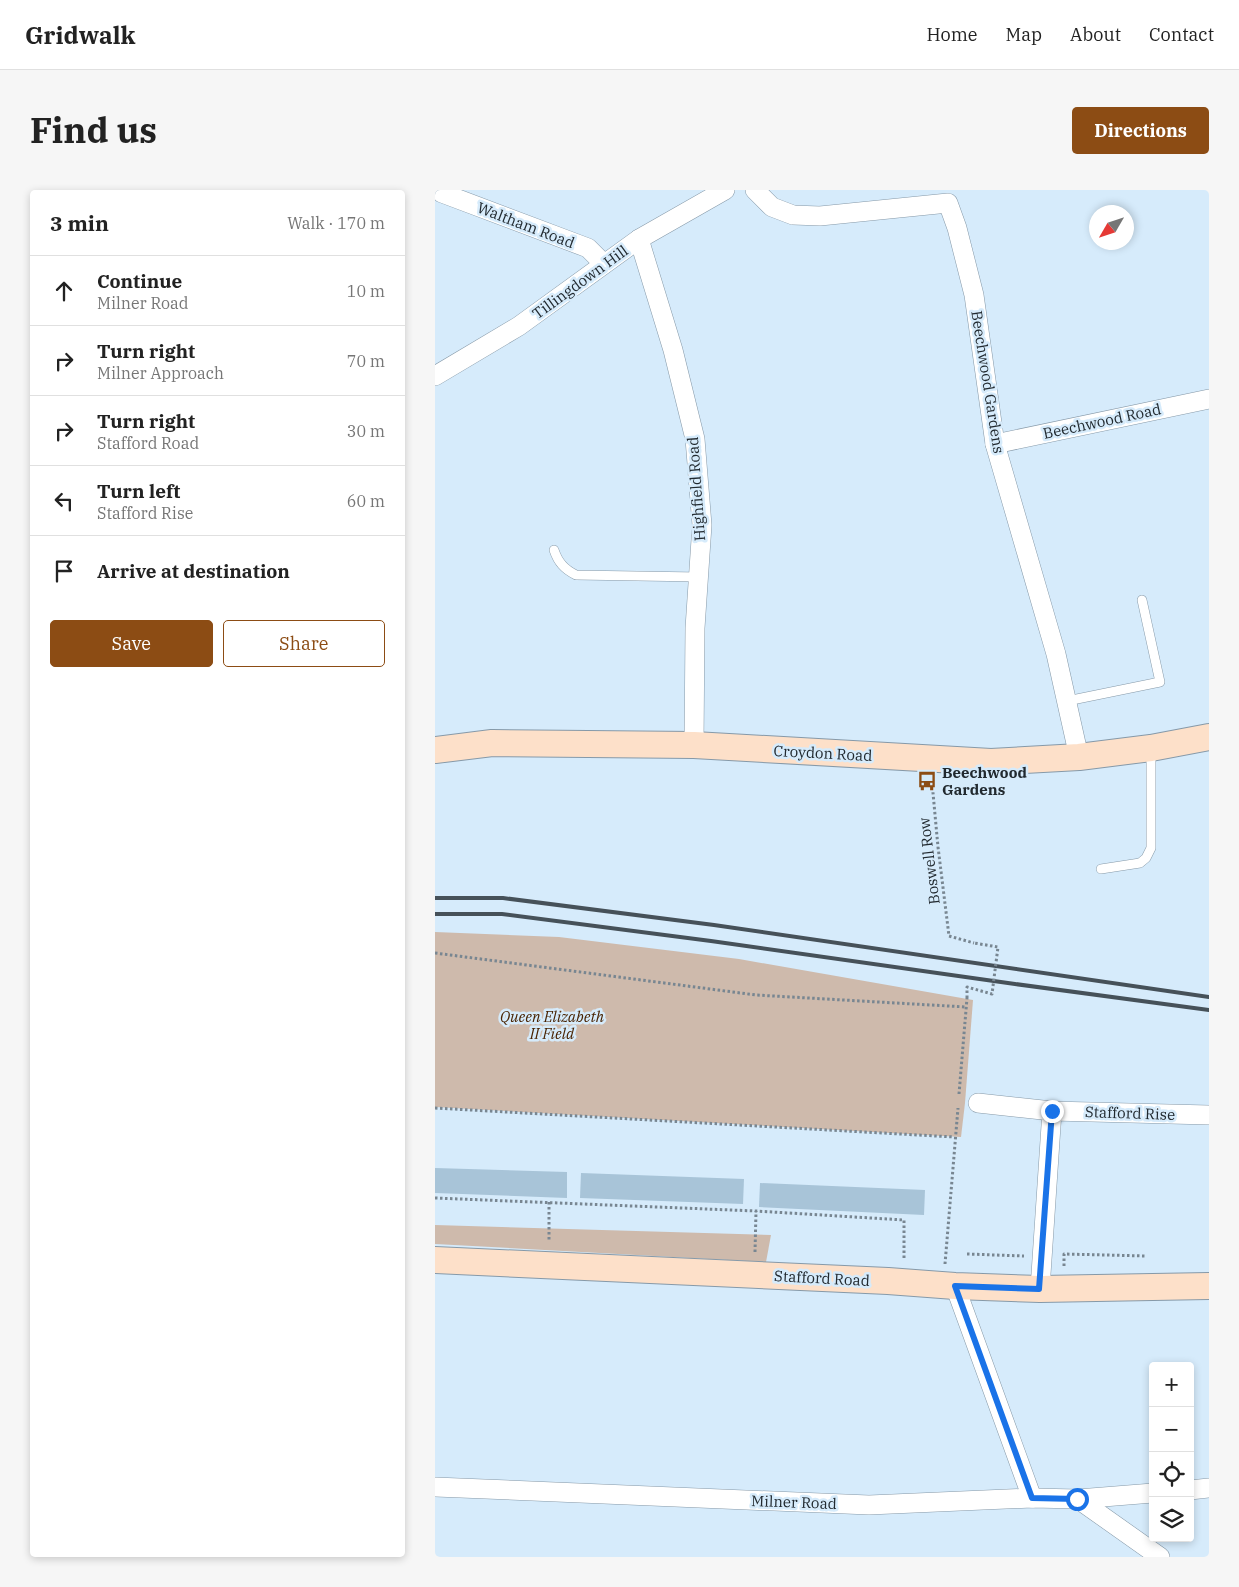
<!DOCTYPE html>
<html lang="en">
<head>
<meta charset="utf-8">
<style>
	:root { --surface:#fff; --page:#f6f6f6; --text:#222; --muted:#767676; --line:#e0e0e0; --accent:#8c4c14 }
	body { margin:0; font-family:"IBM Plex Serif",serif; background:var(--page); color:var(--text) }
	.controls { position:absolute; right:15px; bottom:15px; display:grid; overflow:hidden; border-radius:5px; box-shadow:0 2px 8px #0003 }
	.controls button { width:45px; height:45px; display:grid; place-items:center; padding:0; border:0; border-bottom:1px solid var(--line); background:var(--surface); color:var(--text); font:25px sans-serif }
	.compass { position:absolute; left:654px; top:15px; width:45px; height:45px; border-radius:50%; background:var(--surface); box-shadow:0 2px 8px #0003; rotate:231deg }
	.stop { position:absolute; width:15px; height:15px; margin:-11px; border:4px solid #1a73e8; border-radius:50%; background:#fff }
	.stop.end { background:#1a73e8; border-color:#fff; box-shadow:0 1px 5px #0008 }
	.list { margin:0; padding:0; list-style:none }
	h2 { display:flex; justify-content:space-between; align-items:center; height:65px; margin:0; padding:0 20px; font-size:21px }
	h2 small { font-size:16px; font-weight:400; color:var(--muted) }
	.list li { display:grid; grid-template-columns:32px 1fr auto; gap:15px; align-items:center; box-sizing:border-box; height:70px; padding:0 20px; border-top:1px solid var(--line) }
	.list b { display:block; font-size:19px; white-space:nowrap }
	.list p { margin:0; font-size:16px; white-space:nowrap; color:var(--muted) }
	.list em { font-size:16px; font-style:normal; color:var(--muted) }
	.actions { display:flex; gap:10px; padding:15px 20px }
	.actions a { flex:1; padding:11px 0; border:1px solid var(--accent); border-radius:5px; text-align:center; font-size:18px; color:var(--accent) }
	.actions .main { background:var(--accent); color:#fff }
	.icon { flex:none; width:28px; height:28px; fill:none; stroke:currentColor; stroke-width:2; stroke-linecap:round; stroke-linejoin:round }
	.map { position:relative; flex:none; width:774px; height:1367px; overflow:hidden; border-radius:5px }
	header { display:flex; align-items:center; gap:30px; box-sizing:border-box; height:70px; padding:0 25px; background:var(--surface); border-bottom:1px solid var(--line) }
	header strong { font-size:24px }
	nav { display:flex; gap:28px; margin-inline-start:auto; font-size:18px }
	.intro { display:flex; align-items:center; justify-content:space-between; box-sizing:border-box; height:120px; padding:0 30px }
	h1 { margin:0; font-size:35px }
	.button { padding:12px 22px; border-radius:5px; background:var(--accent); color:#fff; font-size:18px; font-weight:700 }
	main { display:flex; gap:30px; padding:0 30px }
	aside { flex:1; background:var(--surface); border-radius:5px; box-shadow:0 2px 8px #0003 }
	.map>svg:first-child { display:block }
	.green { fill:#cebaac }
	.building { fill:#a8c4d8 }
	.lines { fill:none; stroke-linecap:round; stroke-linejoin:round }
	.lane-casing { stroke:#8699a8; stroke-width:10 }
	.street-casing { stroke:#8699a8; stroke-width:20 }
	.secondary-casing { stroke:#8699a8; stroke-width:28 }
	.path { stroke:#788691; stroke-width:3; stroke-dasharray:2.5 2.5; stroke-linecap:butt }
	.lane { stroke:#fff; stroke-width:9 }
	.street { stroke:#fff; stroke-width:19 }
	.secondary { stroke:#fde0c9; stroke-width:26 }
	.rail { stroke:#465159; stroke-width:4 }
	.path-bridge { stroke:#788691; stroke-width:3; stroke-dasharray:2.5 2.5; stroke-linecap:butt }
	.route { stroke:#1a73e8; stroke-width:6 }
	.labels { text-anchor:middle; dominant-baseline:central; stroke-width:5; stroke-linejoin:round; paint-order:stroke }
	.street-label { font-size:15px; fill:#21292f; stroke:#d6ebfb }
	.poi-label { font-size:15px; font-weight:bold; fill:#21292f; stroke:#d6ebfb; text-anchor:start }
	.park-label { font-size:15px; font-style:italic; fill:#492302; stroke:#d6ebfb }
</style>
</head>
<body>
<header>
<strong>Gridwalk</strong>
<nav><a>Home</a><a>Map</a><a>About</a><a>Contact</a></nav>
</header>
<div class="intro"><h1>Find us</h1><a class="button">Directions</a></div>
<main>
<aside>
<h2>3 min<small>Walk · 170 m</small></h2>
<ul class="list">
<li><svg class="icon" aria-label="ahead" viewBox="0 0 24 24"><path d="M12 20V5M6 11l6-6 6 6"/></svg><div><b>Continue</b><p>Milner Road</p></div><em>10 m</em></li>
<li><svg class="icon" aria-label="right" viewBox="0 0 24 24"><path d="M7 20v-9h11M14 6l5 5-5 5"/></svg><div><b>Turn right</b><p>Milner Approach</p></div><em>70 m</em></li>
<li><svg class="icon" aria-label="right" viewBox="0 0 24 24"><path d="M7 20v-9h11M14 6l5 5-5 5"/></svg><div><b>Turn right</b><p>Stafford Road</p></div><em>30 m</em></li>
<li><svg class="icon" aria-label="left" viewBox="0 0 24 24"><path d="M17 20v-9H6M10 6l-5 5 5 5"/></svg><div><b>Turn left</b><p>Stafford Rise</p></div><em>60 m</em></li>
<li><svg class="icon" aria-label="arrive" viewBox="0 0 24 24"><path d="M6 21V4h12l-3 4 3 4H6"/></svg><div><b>Arrive at destination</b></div></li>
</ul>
<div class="actions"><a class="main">Save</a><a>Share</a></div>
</aside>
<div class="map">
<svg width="774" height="1367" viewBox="0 0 774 1367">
	<rect width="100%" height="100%" fill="#d6ebfb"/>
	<g class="green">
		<path d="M0,742L124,747L304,769L538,810L530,913L526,947L0,917Z"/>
		<path d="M0,1035L336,1045L331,1072L0,1054Z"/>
	</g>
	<g class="building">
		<path d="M0,978L132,982V1008L0,1003Z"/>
		<path d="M146,983L309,989L308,1014L145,1008Z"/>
		<path d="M325,993L490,1000L489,1025L324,1017Z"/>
	</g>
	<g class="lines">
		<defs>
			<g id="lane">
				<path d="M119,360C123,372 129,379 141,385L264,387"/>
				<path d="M632,511L725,492L707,410"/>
				<path d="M666,679L705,673L711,668L716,658V561"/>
			</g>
			<g id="street">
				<path d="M320,0L337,17L358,25L385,26L513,13L522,38L539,105L560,254L621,464L644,567"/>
				<path d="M7,3L153,58L169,74"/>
				<path d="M204,49L238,160L260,249L267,335L260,438L259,555"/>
				<path d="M0,186L84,136L204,49L290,0"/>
				<path d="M560,254L774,209"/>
				<path d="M543,913L617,921L605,1099"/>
				<path d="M617,921L774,925"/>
				<path d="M520,1096L597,1308"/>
				<path d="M0,1297L434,1315L597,1308L643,1309L718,1303"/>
				<path d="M755,1300L774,1298"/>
				<path d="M643,1309L725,1367"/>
			</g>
			<g id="secondary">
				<path d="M0,560L57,553L259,555L556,572L644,567L716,558L774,547"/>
				<path d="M0,1070L453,1091L520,1096L605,1099L774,1096"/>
			</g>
		</defs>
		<use href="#lane" class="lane-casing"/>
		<use href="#street" class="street-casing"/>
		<use href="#secondary" class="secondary-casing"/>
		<g class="path">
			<path d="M497,592L503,657L514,746L539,753"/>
			<path d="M0,763L321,805L531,817"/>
			<path d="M524,904L532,808"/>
			<path d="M0,918L519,947"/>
			<path d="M0,1008L321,1021L469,1030V1070"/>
			<path d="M114,1012V1052"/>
			<path d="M320,1062L321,1021"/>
			<path d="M532,1064L589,1066"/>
			<path d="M510,1074L523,918"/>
			<path d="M629,1076V1064L711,1066"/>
		</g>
		<use href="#lane" class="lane"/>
		<use href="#street" class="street"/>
		<use href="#secondary" class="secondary"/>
		<g class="rail">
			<path d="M0,708H68L279,735L774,807"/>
			<path d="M0,724H67L276,751L580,794L774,820"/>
		</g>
		<path class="path-bridge" d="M532,808V797L557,804L563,757L539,753"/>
	</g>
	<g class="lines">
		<path class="route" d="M617,921L604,1099L520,1096L597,1308L642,1309"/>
	</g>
	<defs>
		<symbol id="bus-bare" viewBox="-9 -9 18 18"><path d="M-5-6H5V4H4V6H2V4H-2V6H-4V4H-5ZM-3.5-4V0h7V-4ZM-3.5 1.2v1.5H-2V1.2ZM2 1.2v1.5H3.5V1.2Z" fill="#8c4c14" stroke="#d6ebfb" stroke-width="2.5" paint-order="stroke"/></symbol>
	</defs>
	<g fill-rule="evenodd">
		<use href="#bus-bare" x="478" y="577" width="28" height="28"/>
	</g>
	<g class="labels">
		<g class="street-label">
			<text transform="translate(91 35) rotate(21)">Waltham Road</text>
			<text transform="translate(145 92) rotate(-36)">Tillingdown Hill</text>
			<text transform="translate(553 192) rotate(81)">Beechwood Gardens</text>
			<text transform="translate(667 231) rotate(-12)">Beechwood Road</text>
			<text transform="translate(261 299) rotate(-94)">Highfield Road</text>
			<text transform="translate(388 563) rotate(3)">Croydon Road</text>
			<text transform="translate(494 671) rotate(-97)">Boswell Row</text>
			<text transform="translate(695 923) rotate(2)">Stafford Rise</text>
			<text transform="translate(387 1088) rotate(3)">Stafford Road</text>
			<text transform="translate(359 1312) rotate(2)">Milner Road</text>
		</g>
		<g class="poi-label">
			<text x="507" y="582">Beechwood<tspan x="507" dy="17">Gardens</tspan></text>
		</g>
		<g class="park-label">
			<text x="117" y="826">Queen Elizabeth<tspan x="117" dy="17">II Field</tspan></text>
		</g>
	</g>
</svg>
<div class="controls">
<button>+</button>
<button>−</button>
<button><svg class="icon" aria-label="locate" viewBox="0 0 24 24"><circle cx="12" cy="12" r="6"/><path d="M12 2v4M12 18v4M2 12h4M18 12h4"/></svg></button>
<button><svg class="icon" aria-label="layers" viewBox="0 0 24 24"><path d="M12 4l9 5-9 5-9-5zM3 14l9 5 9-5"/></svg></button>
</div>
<svg class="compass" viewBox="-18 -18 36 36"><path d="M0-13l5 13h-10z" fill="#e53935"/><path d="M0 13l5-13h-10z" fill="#767676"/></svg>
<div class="stop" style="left:642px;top:1309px"></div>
<div class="stop end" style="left:617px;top:921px"></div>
</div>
</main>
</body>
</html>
